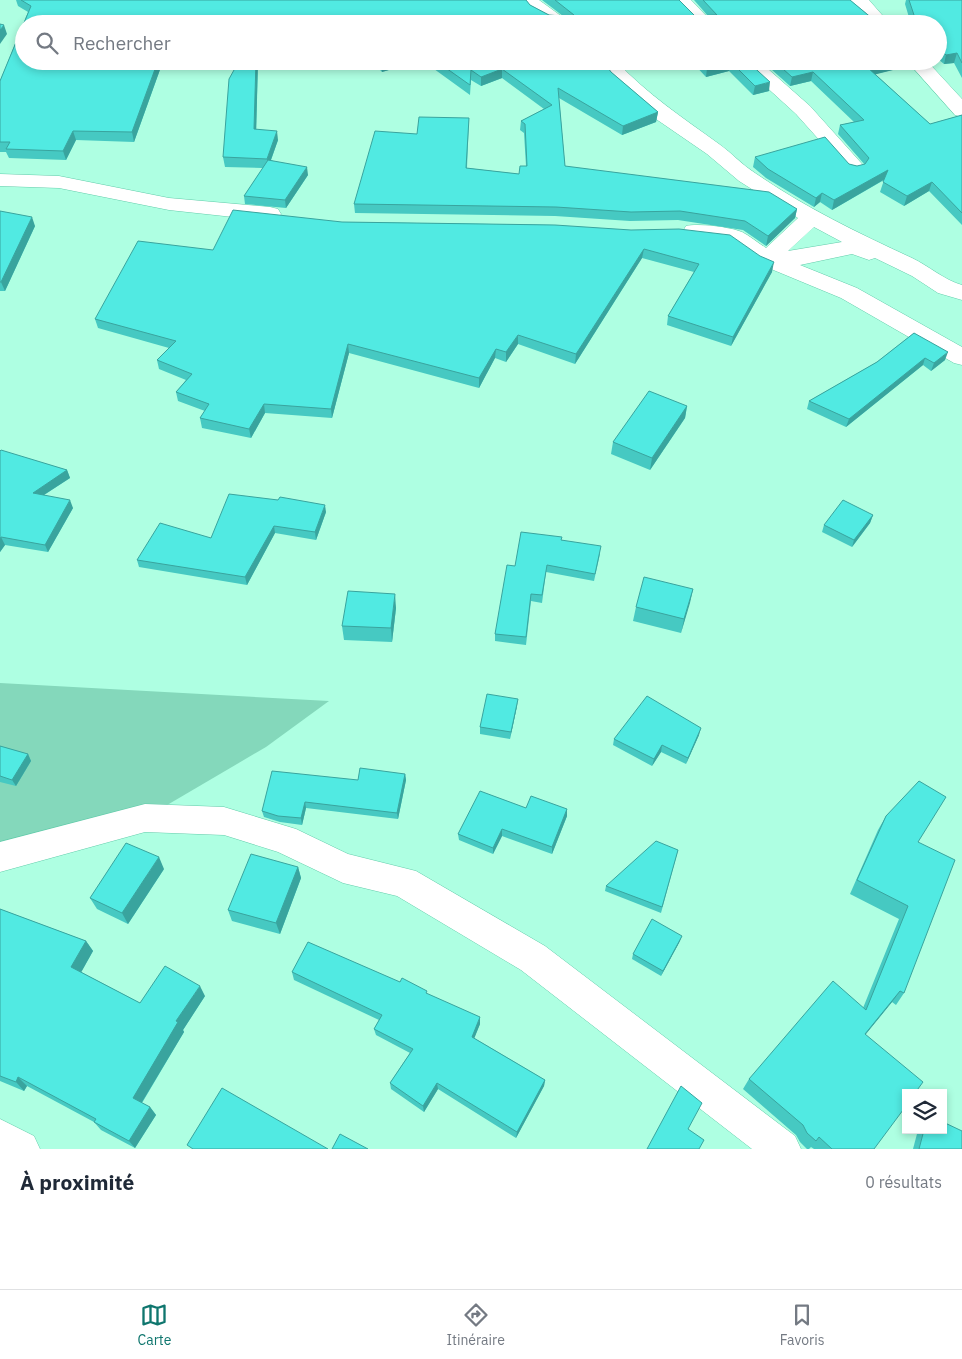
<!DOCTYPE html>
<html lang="fr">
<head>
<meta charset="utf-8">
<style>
	:root { --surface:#fff; --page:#f6f6f7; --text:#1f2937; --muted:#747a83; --line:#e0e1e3; --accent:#0f766e }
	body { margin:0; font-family:"IBM Plex Sans",sans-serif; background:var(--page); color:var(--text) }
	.controls { position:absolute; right:15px; bottom:15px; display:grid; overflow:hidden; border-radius:0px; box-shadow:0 2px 8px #0003 }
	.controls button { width:45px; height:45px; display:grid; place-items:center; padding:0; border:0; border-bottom:1px solid var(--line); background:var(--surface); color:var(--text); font:25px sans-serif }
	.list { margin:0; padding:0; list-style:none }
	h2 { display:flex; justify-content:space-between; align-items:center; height:65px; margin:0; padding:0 20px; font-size:21px }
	h2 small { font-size:16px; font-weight:400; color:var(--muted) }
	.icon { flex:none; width:28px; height:28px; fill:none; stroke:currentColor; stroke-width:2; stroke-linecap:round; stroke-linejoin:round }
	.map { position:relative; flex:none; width:962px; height:1149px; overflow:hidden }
	.search { position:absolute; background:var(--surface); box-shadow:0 2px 8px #0003; left:15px; right:15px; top:15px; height:55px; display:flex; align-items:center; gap:12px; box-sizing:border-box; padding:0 18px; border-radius:28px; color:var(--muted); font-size:19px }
	.sheet { height:140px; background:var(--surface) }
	nav { display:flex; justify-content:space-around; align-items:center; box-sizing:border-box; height:70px; border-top:1px solid var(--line); background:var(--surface); font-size:14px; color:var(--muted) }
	nav a { display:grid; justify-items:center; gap:2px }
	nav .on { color:var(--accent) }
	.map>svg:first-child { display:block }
	.green { fill:#84d8bb }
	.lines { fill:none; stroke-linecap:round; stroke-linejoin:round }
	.minor-casing { stroke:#63ccab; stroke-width:1 }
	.minor { fill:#fff; fill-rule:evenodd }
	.wall { fill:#46c9c2 }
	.shaded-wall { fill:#39a49e }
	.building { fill:#51eae2; stroke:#39a49e }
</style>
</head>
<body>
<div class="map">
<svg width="962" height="1149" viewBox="0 0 962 1149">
	<rect width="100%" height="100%" fill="#aeffe2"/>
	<path class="green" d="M0,683L329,701L266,747L145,818L0,857Z"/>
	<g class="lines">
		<defs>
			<g id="minor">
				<path d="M520,0H539L572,24C548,24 534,21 520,0Z"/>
				<path d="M672,0H691L714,24H695Z"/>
				<path d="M850,0H869L890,24H871Z"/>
				<path d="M596,61H616C647,94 683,118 719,144C732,153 742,165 755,173C804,207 858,233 912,258C929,266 944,280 962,285V300L938,293L912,276L875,258L869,260L852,254L800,265L857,288L962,347V365L954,363L841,298L759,264L729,243L686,236L683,231L686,226C698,223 730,227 742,232C750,236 758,243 766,248L798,218L739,181L707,154L656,119L612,80ZM814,227L842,242L788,251Z"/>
				<path d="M738,61H759L810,106L862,164L865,168L862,172L855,174L848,172L796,114Z"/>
				<path d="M907,61H927L962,99V117L955,115Z"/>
				<path d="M0,174L59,176L169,198L270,207L278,209L281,214L278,219L270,221L169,210L59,188L0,186Z"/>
				<path d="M145,804L224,807L296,829L348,854L416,871L545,946L795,1136L801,1149H752L521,970L397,896L343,883L278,852L224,835L145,832L0,872V842Z"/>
				<path d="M0,1119L34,1136L40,1149H0Z"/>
			</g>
		</defs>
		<use href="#minor" class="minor-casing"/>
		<use href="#minor" class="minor"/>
	</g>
	<g class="wall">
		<path d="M16,0H526L530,5L549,15L563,16L542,0H679L695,16H708L694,0H850L879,24H24L162,64L134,142L76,140L66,160L9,158L6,152H0V81L28,12L18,6Z"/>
		<path d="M906,0H962V78L954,63L944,64L938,59V24H911L905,4Z"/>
		<path d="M258,61L256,129L278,140L271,160L308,175L286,208L245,204L244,196L263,168L225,167L223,157Z"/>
		<path d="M372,61H419L382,72Z"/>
		<path d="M423,61H603L611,72L658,112L656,122L622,135L559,98L565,166L797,209L795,218L766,246L743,230L678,220L630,221L555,216L355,213L354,204L417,134L469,118L467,168L519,174L526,166L524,133L520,130L521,121L544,109L502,78L481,86L471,80L470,95Z"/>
		<path d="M691,61H747L769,91L753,95L729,71L706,77Z"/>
		<path d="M762,61H911L909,66L875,74L930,124L962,115V225L929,191L904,206L880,192L884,180L832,210L820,202L814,207L766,178L753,167L755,157L849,164L857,166L865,165L838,134L840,125L854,122L811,81L790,86Z"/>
		<path d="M0,211L35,226L5,291H0Z"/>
		<path d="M342,222L555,225L772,272L731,346L667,325L668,316L694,272L642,258L575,364L518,344L506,362L495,358L479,388L349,353L332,418L265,413L251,438L202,428L200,418L205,411L178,401L176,392L186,380L159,369L157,360L169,348L98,328L95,319L213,250Z"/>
		<path d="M914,333L945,360L931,371L923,365L846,427L807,409L809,401L877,362Z"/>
		<path d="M687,406L685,418L650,470L611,454L613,442Z"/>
		<path d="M0,451L67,470L70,478L44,495L73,508L48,552L5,545L0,552Z"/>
		<path d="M326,512L316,540L275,533L247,585L139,567L137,560L211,538Z"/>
		<path d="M873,515L870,523L852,547L822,532L824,525Z"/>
		<path d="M562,540L600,554L594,581L546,572L542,603L531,601L526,645L495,641V634L515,566Z"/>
		<path d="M693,589L681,633L633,621L636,607Z"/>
		<path d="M396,608L392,642L344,640L342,626Z"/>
		<path d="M517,706L510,739L480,734V727Z"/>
		<path d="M699,735L686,764L661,752L652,766L613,745L614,739Z"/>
		<path d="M0,746L28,754L31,761L16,786L0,782Z"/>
		<path d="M405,774L406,780L398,819L306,808L302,825L280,822L264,817L262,811L358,780Z"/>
		<path d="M526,808L567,809V816L552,854L502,836L493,854L459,840L458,834Z"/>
		<path d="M886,816L918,842L904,993L896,1005L892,1002L865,1035L874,1149H814L811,1147L809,1149H807L800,1142L796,1135L743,1089L749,1079L863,1008L899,919L850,894L878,830Z"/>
		<path d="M678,850L661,913L605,891L606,886Z"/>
		<path d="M298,867L301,878L280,934L232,921L228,910Z"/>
		<path d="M164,869L128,924L97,909L90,898Z"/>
		<path d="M0,909L86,941L93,951L81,972L140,1003L205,996L183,1030L184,1032L142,1103L150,1107L156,1115L135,1148L101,1130L94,1122L27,1086L24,1091L0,1081Z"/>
		<path d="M680,941L661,976L632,959L633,954Z"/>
		<path d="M292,972L400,982L427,994L480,1024L474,1038L545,1080L544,1086L516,1138L438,1089L424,1112L391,1089L390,1083L410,1053L376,1035L374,1029L379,1020L294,980Z"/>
		<path d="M918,1130H943L962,1149H913Z"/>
	</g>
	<g class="shaded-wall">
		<path d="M262,18V24H224Z"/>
		<path d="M4,25L7,34L0,44V30Z"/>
		<path d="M941,50L938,59V51Z"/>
		<path d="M957,53L954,63L944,64L946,55Z"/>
		<path d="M158,61H162V64L134,142L132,132Z"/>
		<path d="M256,61H258L256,138L254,129Z"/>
		<path d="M387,61H419L382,72V63Z"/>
		<path d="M894,61H911L909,66L865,77L867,67Z"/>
		<path d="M731,62L729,71L706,77L707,68Z"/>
		<path d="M502,69V78L481,86V77Z"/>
		<path d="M813,72L811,81L790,86L792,77Z"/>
		<path d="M770,82L769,91L753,95L755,86Z"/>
		<path d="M658,112L656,122L622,135L623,126Z"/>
		<path d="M73,131L76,140L66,160L63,151Z"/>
		<path d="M277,131L278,140L268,168L267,159Z"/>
		<path d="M307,167L308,175L286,208L285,200Z"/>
		<path d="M888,170L885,179L832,210L834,200Z"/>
		<path d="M932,182L929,191L904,206L907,196Z"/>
		<path d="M822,193L820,202L814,207L816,198Z"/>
		<path d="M797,209L795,218L766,246L768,236Z"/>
		<path d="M32,217L35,226L5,291L1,282Z"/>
		<path d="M644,249L642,258L575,364L576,354Z"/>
		<path d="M774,262L772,272L731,346L733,337Z"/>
		<path d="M518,335V344L506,362V352Z"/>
		<path d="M348,344L349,353L332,418L331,409Z"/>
		<path d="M496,349L495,358L479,388V378Z"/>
		<path d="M948,352L945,360L931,371L934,363Z"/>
		<path d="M925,358L923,365L846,427L849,419Z"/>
		<path d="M264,404L265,413L251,438L249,429Z"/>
		<path d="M687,406L685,418L650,470L652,458Z"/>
		<path d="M67,470L70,478L36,500L33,493Z"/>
		<path d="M70,500L73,508L48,552L45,545Z"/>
		<path d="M325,505L326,512L316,540L315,532Z"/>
		<path d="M873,515L870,523L852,547L854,540Z"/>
		<path d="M274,526L275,533L247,585L245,577Z"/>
		<path d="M1,537L5,545L0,552V539Z"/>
		<path d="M693,589L690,603L681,633L684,619Z"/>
		<path d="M395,594L396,608L392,642L391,628Z"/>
		<path d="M518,699L517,706L510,739L511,732Z"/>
		<path d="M701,728L699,735L686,764L688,758Z"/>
		<path d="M662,745L661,752L652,766L654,759Z"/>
		<path d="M28,754L31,761L16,786L12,780Z"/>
		<path d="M405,774L406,780L398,819L397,813Z"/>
		<path d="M305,802L306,808L302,825L301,818Z"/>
		<path d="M567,809V816L552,854V847Z"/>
		<path d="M502,829V836L493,854V848Z"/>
		<path d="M159,857L164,869L128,924L122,913Z"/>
		<path d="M298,867L301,878L280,934L276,923Z"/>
		<path d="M682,936L680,941L661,976L663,971Z"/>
		<path d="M86,941L93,951L78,978L71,967Z"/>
		<path d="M200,986L205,996L183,1030L184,1032L139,1107L133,1098L176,1021Z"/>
		<path d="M900,991L892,1002L857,1045L865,1034Z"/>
		<path d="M480,1017V1024L472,1044V1037Z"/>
		<path d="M18,1077L27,1086L24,1091L16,1082Z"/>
		<path d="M545,1080L544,1086L516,1138L517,1132Z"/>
		<path d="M437,1083L438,1089L424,1112L423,1106Z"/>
		<path d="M150,1107L156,1115L135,1148L129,1141Z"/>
	</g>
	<g class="building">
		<path d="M21,0H526L530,5L549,15L572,17L574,15L555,0H679L695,16L717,15L703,0H850L879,24H259L262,18L224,24H216L214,20L177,24H24V61H158L132,132L73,131L63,151L6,149L10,142H0V81L31,6Z"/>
		<path d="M909,0H962V63L957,53L946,55L941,50L938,51V24H917Z"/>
		<path d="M0,24L4,25L0,30Z"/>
		<path d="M239,61H256L254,129L277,131L267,159L223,157L229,79Z"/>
		<path d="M436,61H603L611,72L658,112L623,126L558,88L565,166L769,192L797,209L768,236L745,221L680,211L631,212L556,207L354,204L375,131L417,134L419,117L469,118L466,168L519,174L520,166H527L525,124L521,121L552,105L502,69L481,77L471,70L470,85Z"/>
		<path d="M701,61H747L770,82L755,86L731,62L707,68Z"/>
		<path d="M774,61H894L867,67L930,124L962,115V213L932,182L907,196L883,182L888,170L834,200L822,193L816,198L768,169L755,157L825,137L849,164L857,166L865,164L869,158L840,125L864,120L813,72L792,77Z"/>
		<path d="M268,160L307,167L285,200L244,196Z"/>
		<path d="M233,210L342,222L555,225L631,230L679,229L730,235L760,256L774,262L733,337L668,316L699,264L644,249L576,354L518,335L506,352L496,349L479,378L348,344L331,409L264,404L249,429L200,418L209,404L176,392L192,374L157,360L176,341L95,319L138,241L213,250Z"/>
		<path d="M0,211L32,217L1,282H0Z"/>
		<path d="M914,333L948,352L934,363L925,358L849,419L809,401L877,362Z"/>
		<path d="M649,391L687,406L652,458L613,442Z"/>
		<path d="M1,450L67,470L33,493L70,500L45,545L1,537L0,539V451Z"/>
		<path d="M229,494L278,500L280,497L325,505L315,532L274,526L245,577L137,560L160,523L211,538Z"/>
		<path d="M843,500L873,515L854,540L824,525Z"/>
		<path d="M521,532L562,537L561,540L601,546L595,574L547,565L542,595L531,594L526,637L495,634L507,565L515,566Z"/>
		<path d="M644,577L693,589L684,619L636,607Z"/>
		<path d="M348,591L395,594L391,628L342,626Z"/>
		<path d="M487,694L518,699L511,732L480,727Z"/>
		<path d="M647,696L701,728L688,758L662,745L654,759L614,739Z"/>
		<path d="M0,746L28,754L12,780L0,776Z"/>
		<path d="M360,768L405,774L397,813L305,802L301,818L278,816L262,811L272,771L358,780Z"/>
		<path d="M919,781L946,797L918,842L955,860L904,993L900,991L865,1034L923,1082L915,1093H906V1106L874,1149H832L819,1137L816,1141L807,1133L803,1125L749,1079L833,981L866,1010L908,906L857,880L886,816Z"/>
		<path d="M480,791L526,808L531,796L567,809L552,847L502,829L493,848L458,834Z"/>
		<path d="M656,841L678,850L662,907L606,886Z"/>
		<path d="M126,843L159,857L122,913L90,898Z"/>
		<path d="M251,854L298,867L276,923L228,910Z"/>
		<path d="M0,909L86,941L71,967L140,1003L165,966L200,986L176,1021L178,1022L133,1098L150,1107L129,1141L94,1122L96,1119L18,1077L16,1082L0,1076Z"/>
		<path d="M652,919L682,936L663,971L633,954Z"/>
		<path d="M308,942L400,982L402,978L427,991L426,993L480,1017L472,1037L545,1080L517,1132L437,1083L423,1106L390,1083L413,1049L374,1029L382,1015L292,972Z"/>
		<path d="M681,1086L702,1103L688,1129L704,1140L699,1149H647Z"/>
		<path d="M222,1088L328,1149H193L187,1145Z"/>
		<path d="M943,1122L962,1131V1149H919L924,1130H943Z"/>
		<path d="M340,1134L368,1149H332Z"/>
	</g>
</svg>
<div class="controls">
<button><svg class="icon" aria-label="layers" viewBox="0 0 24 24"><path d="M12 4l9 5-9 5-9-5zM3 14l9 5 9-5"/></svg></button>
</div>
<div class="search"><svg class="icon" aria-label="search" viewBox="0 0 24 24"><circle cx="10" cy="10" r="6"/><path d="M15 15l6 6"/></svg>Rechercher</div>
</div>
<section class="sheet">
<h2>À proximité<small>0 résultats</small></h2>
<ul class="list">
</ul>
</section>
<nav>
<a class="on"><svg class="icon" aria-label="map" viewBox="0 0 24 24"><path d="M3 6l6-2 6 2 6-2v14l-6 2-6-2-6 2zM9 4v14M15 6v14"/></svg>Carte</a>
<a><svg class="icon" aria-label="directions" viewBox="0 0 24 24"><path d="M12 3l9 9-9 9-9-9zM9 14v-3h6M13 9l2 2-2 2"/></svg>Itinéraire</a>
<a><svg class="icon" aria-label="saved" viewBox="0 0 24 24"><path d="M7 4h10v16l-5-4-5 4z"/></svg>Favoris</a>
</nav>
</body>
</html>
